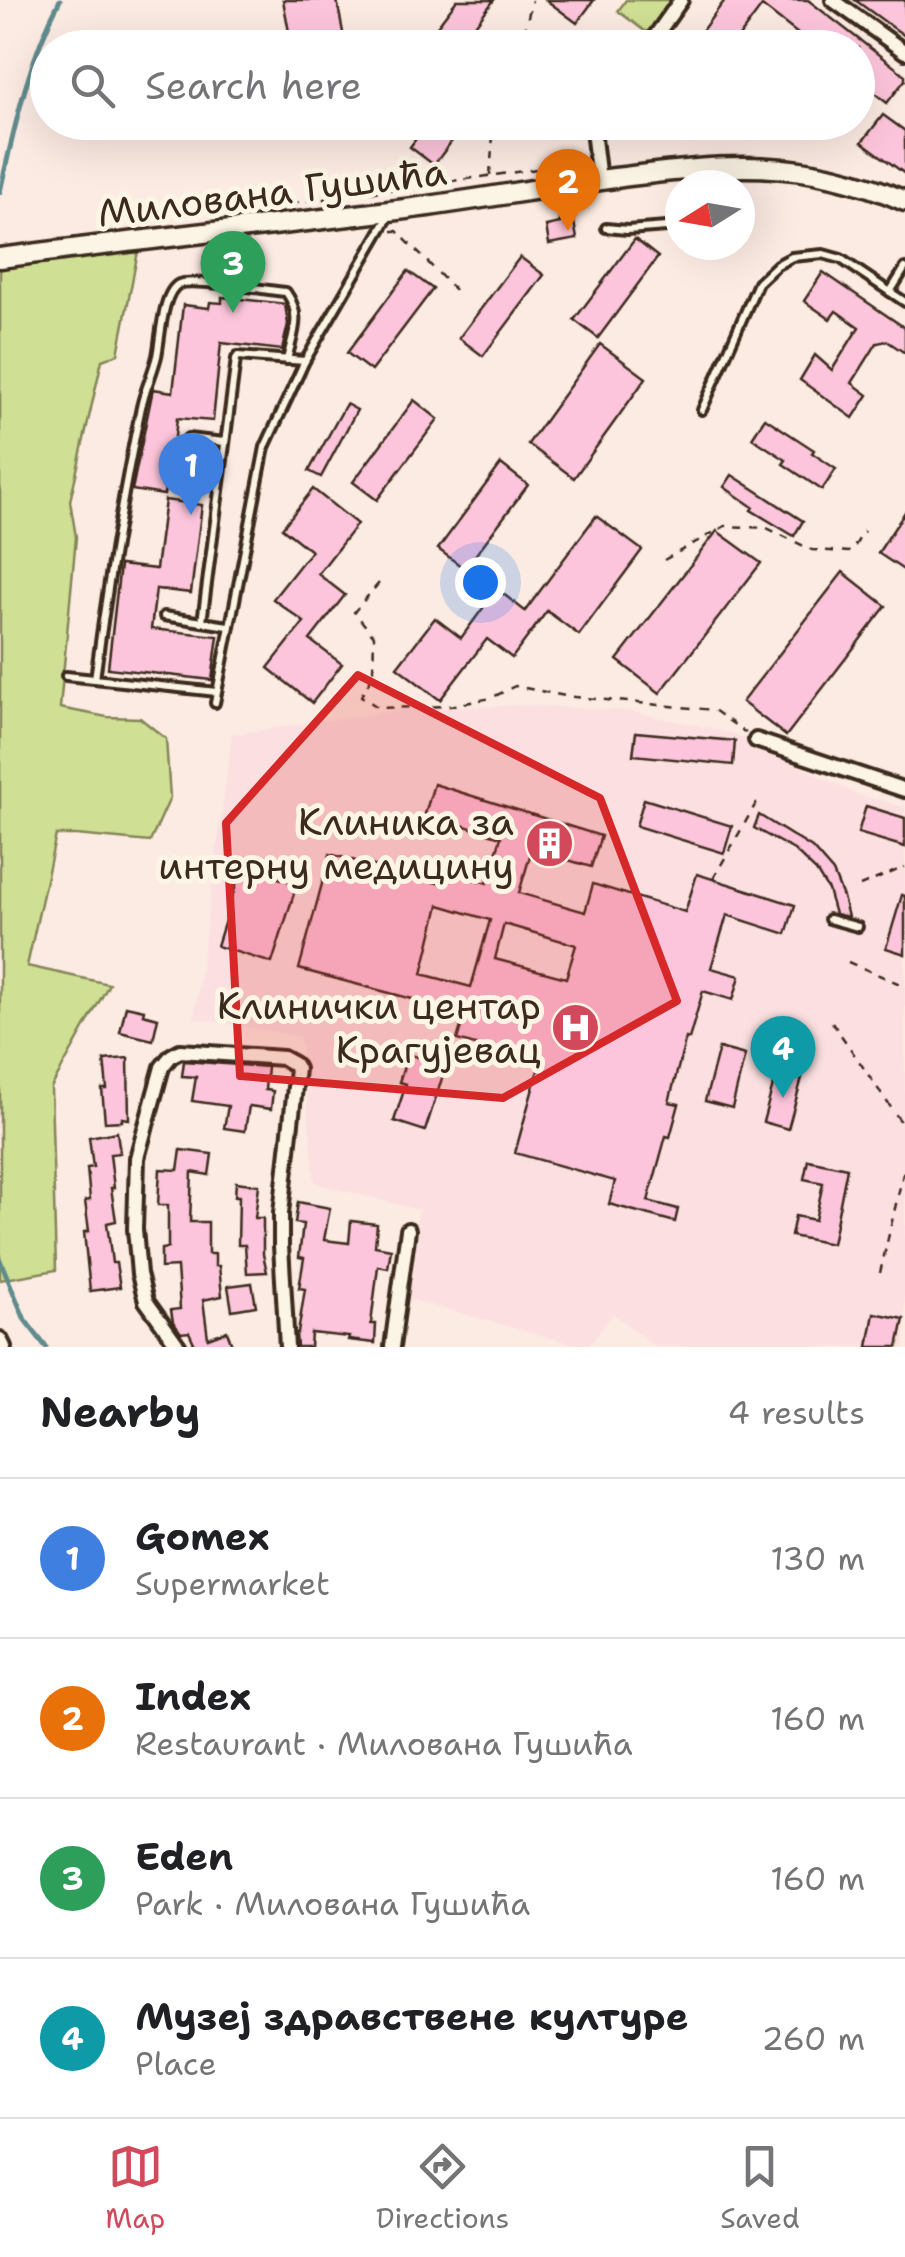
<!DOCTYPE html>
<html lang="en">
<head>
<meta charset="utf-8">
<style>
	:root { --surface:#fff; --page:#f6f6f6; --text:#202124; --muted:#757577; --line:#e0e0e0; --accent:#d1495b }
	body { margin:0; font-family:"Shantell Sans",sans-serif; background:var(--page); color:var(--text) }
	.compass { position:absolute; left:665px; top:170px; width:90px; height:90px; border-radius:50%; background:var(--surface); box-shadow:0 10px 40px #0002; rotate:259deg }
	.you { position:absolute; left:480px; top:582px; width:35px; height:35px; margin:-25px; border:8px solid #fff; border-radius:50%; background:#1a73e8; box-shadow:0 0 0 15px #1a73e833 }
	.badge { display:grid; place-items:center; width:65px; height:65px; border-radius:50%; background:var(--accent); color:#fff; font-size:32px; font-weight:700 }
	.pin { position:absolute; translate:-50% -82px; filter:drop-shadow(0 2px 5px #0008) }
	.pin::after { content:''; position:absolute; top:52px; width:35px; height:30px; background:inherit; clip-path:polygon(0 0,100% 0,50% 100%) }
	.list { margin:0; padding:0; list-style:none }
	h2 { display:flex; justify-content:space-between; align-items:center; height:130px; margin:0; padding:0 40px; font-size:42px }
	h2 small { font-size:32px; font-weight:400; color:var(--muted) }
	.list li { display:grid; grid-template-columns:65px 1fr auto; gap:30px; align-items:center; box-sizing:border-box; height:160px; padding:0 40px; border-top:2px solid var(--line) }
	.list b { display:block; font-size:38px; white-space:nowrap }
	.list p { margin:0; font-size:32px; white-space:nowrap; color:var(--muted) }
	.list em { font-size:32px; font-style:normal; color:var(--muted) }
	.icon { flex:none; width:55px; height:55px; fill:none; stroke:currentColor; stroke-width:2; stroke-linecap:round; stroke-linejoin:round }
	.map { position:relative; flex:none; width:905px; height:1347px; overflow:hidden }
	.search { position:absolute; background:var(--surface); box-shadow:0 10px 40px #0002; left:30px; right:30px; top:30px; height:110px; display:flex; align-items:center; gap:25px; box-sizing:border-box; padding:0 35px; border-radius:55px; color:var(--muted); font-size:38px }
	.sheet { height:770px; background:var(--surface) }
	nav { display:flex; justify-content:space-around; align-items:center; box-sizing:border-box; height:140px; border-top:2px solid var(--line); background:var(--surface); font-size:28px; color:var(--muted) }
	nav a { display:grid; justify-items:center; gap:5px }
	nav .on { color:var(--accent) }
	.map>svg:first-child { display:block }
	.built { fill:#fce0e1 }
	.green { fill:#cfe094; stroke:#858559; stroke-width:2.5 }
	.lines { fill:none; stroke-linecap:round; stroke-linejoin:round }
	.stream { stroke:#618b8c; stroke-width:5 }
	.building { fill:#fdc5db; stroke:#3b2a1e; stroke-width:2.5; fill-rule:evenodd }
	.lane-casing { stroke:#3b2a1e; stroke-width:14 }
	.street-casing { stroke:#3b2a1e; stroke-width:20 }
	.secondary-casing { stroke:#3b2a1e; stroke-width:25 }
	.path { stroke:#3b2a1e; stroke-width:2.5; stroke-dasharray:8 8; stroke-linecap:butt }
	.lane { stroke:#fcf5e5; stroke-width:6 }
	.street { stroke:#fcf5e5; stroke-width:12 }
	.secondary { stroke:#fcf5e5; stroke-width:18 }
	.marked { fill:#d62828; fill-opacity:0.2; stroke:#d62828; stroke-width:8; stroke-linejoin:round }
	.labels { text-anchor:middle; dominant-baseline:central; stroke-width:10; stroke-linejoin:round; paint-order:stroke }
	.street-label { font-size:38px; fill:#3b2a1e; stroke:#fcf5e5 }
	.poi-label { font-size:38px; fill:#3b2a1e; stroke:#fcf5e5; text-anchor:end }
</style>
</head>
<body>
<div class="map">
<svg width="905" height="1347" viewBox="0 0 905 1347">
	<rect width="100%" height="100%" fill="#fcebe3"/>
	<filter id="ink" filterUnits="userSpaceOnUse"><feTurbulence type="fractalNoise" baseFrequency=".01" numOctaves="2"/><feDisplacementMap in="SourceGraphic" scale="20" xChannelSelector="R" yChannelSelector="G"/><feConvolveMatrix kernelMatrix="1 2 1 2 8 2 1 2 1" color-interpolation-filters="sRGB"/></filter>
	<g filter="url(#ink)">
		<path class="built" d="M530,705L629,711L733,733L856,794L905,807V1347H655L613,1313L588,1347H583L408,1299L418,1210L315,1183L300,1036L194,1018L232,734L415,708Z"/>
		<g class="green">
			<path d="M626,0H675L650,35L618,11Z"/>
			<path d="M140,241L118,354L102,360L70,501L76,537L60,708L107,717L140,718L166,739L170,798L150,842L76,835H56L27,966L109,984L51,1088L56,1270L0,1280V258Z"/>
		</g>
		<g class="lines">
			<g class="stream">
				<path d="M0,192C15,125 28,61 60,0"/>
				<path d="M0,1260L25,1320L46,1347"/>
			</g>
		</g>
		<g class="building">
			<path d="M283,0H337L344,38L292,48Z"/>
			<path d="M457,0H494L458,48H441L428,38Z"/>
			<path d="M546,0H594L577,23Z"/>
			<path d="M725,0H808L905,75V80L887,103L858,80V48H816L762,6L731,48H689Z"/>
			<path d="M855,0H905V36L888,24Z"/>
			<path d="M883,115L905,131V174L862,142Z"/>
			<path d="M428,122H466L434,165L410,147Z"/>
			<path d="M573,216L577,239L549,244L546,226L560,223L559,219Z"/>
			<path d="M635,239L658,257L598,338L574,320Z"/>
			<path d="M520,257L544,275L483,356L459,338Z"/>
			<path d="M408,271L433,289L371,371L347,353Z"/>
			<path d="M823,272L905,328V353L887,341L877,343L852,383L868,395L853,418L800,380L815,355L832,370L859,327L836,311L830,319L804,301Z"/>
			<path d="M222,297L285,304L288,324L282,350L221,343L213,421L177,418L171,474L167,473L164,495L132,490L153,389L173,392L183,305L209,308L210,302L222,303Z"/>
			<path d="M600,344L646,378L574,478L528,444Z"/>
			<path d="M414,400L438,419L377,500L353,482Z"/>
			<path d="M346,404L357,410L321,477L309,471Z"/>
			<path d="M765,418L814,450L812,453L836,469L822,490L783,464L786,460L752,438Z"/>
			<path d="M501,464L528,485L465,569L438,549Z"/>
			<path d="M732,475L803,521L794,536L751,510L753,507L724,487Z"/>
			<path d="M313,489L357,524L318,574L345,595L310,640L342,664L312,703L268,668L304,622L273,599L311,551L282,528Z"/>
			<path d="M165,500L202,505L191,593L156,589L151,629L218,636L212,680L108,668L120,565L156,569Z"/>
			<path d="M905,512V571L878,553Z"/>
			<path d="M596,516L642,550L579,635L547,611L512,658L487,639L440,700L397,667L435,618L461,638L497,589L525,611Z"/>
			<path d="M717,531L761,563L660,693L617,660Z"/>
			<path d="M843,572L886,606L786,736L742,702Z"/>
			<path d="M636,732L735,741L733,765L633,755Z"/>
			<path d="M434,784L601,836L591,867L532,849L519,893L585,912L593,884L685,912L697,874L795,905L786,934L727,915L711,968L740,976L733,1000L703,991L689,1039L686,1038L669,1102L679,1104L670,1137L666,1136L648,1201L678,1209L675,1222L609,1204L615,1181L515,1153L540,1063L457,1040L465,1013L299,969L330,854L445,885L449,872L487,883L501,837L425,814ZM439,905L490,920L471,987L422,974ZM504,924L576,945L566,978L495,959Z"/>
			<path d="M644,799L732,826L724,853L636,826Z"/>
			<path d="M866,806L905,818V847L858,833Z"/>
			<path d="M759,815L812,848L833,872L843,897L848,917L835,914L828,890L816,871L794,850L754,828Z"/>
			<path d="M242,866L297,884L272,963L217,946Z"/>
			<path d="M902,895L905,896V954L886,948Z"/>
			<path d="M126,1006L144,1010L143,1014L158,1018L153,1040L120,1032Z"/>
			<path d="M719,1048L745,1055L732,1108L705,1101Z"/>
			<path d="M408,1054L446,1066L425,1131L394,1121L406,1084L399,1082Z"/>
			<path d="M128,1058L129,1119L122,1118V1121L105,1122L102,1089H107L104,1060Z"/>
			<path d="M184,1061L267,1067L265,1090L273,1091L271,1109L249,1106L245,1131L224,1128L228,1106L192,1101L196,1077L182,1076Z"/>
			<path d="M778,1067L803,1074L788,1129L763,1122Z"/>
			<path d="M117,1132L120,1153L110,1154L114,1188H111L116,1221L107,1223L112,1263H116L120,1287L90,1291L84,1232L89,1231L85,1201L90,1200L87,1168L93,1167L89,1137Z"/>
			<path d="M181,1150L212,1154L209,1175L192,1172L190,1222H208V1254H215V1266H219L222,1296L203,1300L208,1338L227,1331L233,1347H189L194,1343L189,1332L181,1333L173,1322L171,1310L180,1309L177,1267L161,1268V1249L168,1248V1205H158L160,1169L178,1170Z"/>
			<path d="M808,1160L847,1168L832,1244L791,1236L795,1216L815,1220L823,1183L804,1179Z"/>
			<path d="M236,1182L259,1185L255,1218H263V1254L267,1272L247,1273L245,1245H238L239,1196H235Z"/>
			<path d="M298,1202L330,1208L324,1240L349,1243L351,1221L377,1224L375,1246L391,1249L388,1268L378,1266L371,1324H376L375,1343L348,1340L349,1337L311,1333L310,1347H297L296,1333H298L305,1289L299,1288L304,1258L299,1257L303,1224L295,1223Z"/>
			<path d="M252,1283L256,1306L232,1310L228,1286Z"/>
			<path d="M874,1313L904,1319L898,1347H868Z"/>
		</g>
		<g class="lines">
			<defs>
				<g id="lane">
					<path d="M606,228L627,230L680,226"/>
					<path d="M890,292L905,268"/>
					<path d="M702,410L758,283L777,265L792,257L823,254L841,259L905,302"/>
					<path d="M188,438L224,442"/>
					<path d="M185,459L221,464"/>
					<path d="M164,616L228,626"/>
					<path d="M202,622L236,359L238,356L305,361"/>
					<path d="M66,676L217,692"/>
					<path d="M95,679C107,588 122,497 141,407C145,389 153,373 157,356C161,338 162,292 179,284C193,278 266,290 286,292C303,316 293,333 287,360"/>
					<path d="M215,703L265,447L305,361L389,216"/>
					<path d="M829,919L858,927"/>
				</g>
				<g id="street">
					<path d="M833,0L905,52"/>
					<path d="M647,48L681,0"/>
					<path d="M592,122L599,180"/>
					<path d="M756,740L905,790"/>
					<path d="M0,1339L4,1347"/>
					<path d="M179,1347L146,1301L139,1274L135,1229L137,1158L162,1067L171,1056L180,1051L283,1058L294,1064L297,1069L281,1213V1246L287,1347"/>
					<path d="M392,1347L408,1230"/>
				</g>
				<path id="secondary" d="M0,258C135,240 271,226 406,209C476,200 545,187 615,178C722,164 803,156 905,201"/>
			</defs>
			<use href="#lane" class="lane-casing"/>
			<use href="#street" class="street-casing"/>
			<use href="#secondary" class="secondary-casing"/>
			<g class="path">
				<path d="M518,48L523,38L532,0"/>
				<path d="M490,175L494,122"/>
				<path d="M292,206L296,203L580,163"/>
				<path d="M392,231H397L456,291"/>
				<path d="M664,560L725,526L767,528L812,550L851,552L864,531"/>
				<path d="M379,583L354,612L374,636L373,675L361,696L379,708L450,706L491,698L515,686L565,696L714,710L746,733"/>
				<path d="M713,879L758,800"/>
				<path d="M860,886L905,867"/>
				<path d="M848,962L905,986"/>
				<path d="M832,1022L905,1128"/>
				<path d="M880,1273L905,1165"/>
			</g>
			<use href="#lane" class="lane"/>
			<use href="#street" class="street"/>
			<use href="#secondary" class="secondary"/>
		</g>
	</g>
	<path class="marked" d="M358,675L600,798L677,1001L503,1098L240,1076L226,823Z"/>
	<defs>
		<symbol id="building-disc" viewBox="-11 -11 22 22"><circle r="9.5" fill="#d1495b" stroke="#fcf5e5"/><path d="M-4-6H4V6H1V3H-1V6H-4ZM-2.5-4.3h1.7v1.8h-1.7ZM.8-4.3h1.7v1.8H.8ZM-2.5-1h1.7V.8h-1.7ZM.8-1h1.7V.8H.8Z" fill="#fff"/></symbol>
		<symbol id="hospital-disc" viewBox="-11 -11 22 22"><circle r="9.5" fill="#d1495b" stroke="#fcf5e5"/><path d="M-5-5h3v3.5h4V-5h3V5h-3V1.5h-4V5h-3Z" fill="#fff"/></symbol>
	</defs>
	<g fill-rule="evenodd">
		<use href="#building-disc" x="522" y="816" width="55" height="55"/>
		<use href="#hospital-disc" x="548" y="1000" width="55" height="55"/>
	</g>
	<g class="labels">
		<g class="street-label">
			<text transform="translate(272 192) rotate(-7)">Милована Гушића</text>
		</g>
		<g class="poi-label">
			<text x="514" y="821">Клиника за<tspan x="514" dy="44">интерну медицину</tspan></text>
			<text x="541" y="1005">Клинички центар<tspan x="541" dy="44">Крагујевац</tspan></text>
		</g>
	</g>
</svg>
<svg class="compass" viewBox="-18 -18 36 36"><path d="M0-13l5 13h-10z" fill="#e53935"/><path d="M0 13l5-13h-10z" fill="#757577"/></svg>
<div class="you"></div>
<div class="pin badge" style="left:191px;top:515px;background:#3f7fe0">1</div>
<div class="pin badge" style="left:568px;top:231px;background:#e8710a">2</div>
<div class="pin badge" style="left:233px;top:313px;background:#2e9e5b">3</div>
<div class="pin badge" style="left:783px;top:1098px;background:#0f9aa8">4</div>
<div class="search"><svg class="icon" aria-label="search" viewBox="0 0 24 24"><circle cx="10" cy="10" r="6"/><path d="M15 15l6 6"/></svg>Search here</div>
</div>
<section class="sheet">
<h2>Nearby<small>4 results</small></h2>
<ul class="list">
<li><span class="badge" style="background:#3f7fe0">1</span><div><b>Gomex</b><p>Supermarket</p></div><em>130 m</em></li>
<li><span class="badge" style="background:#e8710a">2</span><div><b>Index</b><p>Restaurant · Милована Гушића</p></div><em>160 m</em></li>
<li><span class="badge" style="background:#2e9e5b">3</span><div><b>Eden</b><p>Park · Милована Гушића</p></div><em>160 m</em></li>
<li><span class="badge" style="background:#0f9aa8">4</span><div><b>Музеј здравствене културе</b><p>Place</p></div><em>260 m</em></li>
</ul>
</section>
<nav>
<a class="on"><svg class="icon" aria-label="map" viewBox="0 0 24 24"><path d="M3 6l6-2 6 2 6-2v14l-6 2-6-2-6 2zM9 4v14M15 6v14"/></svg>Map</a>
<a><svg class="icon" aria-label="directions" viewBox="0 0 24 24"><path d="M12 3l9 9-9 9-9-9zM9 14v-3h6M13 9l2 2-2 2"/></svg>Directions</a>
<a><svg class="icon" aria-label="saved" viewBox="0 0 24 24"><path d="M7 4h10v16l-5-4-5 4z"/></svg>Saved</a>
</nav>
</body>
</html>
